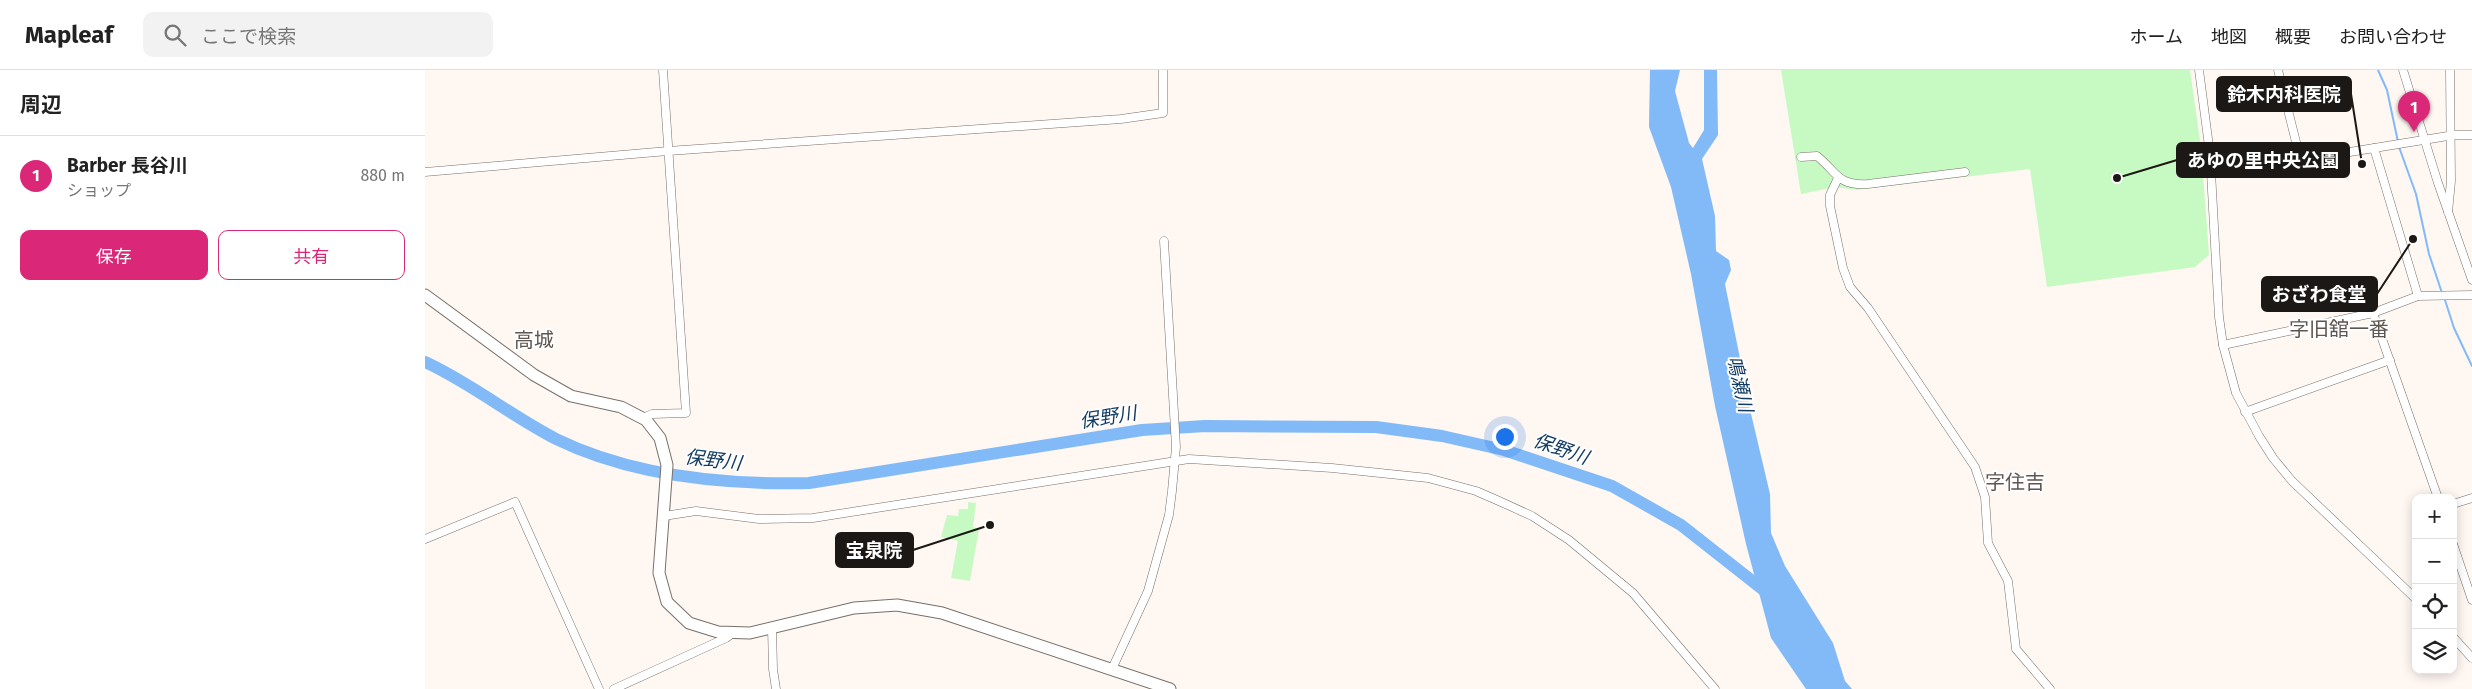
<!DOCTYPE html>
<html lang="ja">
<head>
<meta charset="utf-8">
<style>
	:root { --surface:#fff; --page:#f2f2f2; --text:#222; --muted:#767676; --line:#e0e0e0; --accent:#db2777 }
	body { margin:0; font-family:"Fira Sans","Noto Sans JP",sans-serif; background:var(--page); color:var(--text) }
	.controls { position:absolute; right:15px; bottom:15px; display:grid; overflow:hidden; border-radius:10px; box-shadow:0 2px 12px #0003 }
	.controls button { width:45px; height:45px; display:grid; place-items:center; padding:0; border:0; border-bottom:1px solid var(--line); background:var(--surface); color:var(--text); font:25px sans-serif }
	.you { position:absolute; left:1079px; top:366px; width:18px; height:18px; margin:-12px; border:4px solid #fff; border-radius:50%; background:#1a73e8; box-shadow:0 0 0 8px #1a73e833 }
	.badge { display:grid; place-items:center; width:32px; height:32px; border-radius:50%; background:var(--accent); color:#fff; font-size:16px; font-weight:700 }
	.pin { position:absolute; translate:-50% -41px; filter:drop-shadow(0 1px 2px #0008) }
	.pin::after { content:''; position:absolute; top:26px; width:18px; height:15px; background:inherit; clip-path:polygon(0 0,100% 0,50% 100%) }
	.list { margin:0; padding:0; list-style:none }
	h2 { display:flex; justify-content:space-between; align-items:center; height:65px; margin:0; padding:0 20px; font-size:21px }
	h2 small { font-size:16px; font-weight:400; color:var(--muted) }
	.list li { display:grid; grid-template-columns:32px 1fr auto; gap:15px; align-items:center; box-sizing:border-box; height:80px; padding:0 20px; border-top:1px solid var(--line) }
	.list b { display:block; font-size:19px; white-space:nowrap }
	.list p { margin:0; font-size:16px; white-space:nowrap; color:var(--muted) }
	.list em { font-size:16px; font-style:normal; color:var(--muted) }
	.actions { display:flex; gap:10px; padding:15px 20px }
	.actions a { flex:1; padding:11px 0; border:1px solid var(--accent); border-radius:10px; text-align:center; font-size:18px; color:var(--accent) }
	.actions .main { background:var(--accent); color:#fff }
	.icon { flex:none; width:28px; height:28px; fill:none; stroke:currentColor; stroke-width:2; stroke-linecap:round; stroke-linejoin:round }
	.map { position:relative; flex:none; width:2047px; height:619px; overflow:hidden }
	header { display:flex; align-items:center; gap:30px; box-sizing:border-box; height:70px; padding:0 25px; background:var(--surface); border-bottom:1px solid var(--line) }
	header strong { font-size:24px }
	nav { display:flex; gap:28px; margin-inline-start:auto; font-size:18px }
	.search { width:350px; height:45px; background:var(--page); display:flex; align-items:center; gap:12px; box-sizing:border-box; padding:0 18px; border-radius:10px; color:var(--muted); font-size:19px }
	main { display:flex }
	aside { flex:1; background:var(--surface) }
	.map>svg:first-child { display:block }
	.green { fill:#c7fac2 }
	.water { fill:#81baf7 }
	.lines { fill:none; stroke-linecap:round; stroke-linejoin:round }
	.stream { stroke:#81baf7; stroke-width:2 }
	.river { stroke:#81baf7; stroke-width:12 }
	.street-casing { stroke:#776f6a; stroke-width:9 }
	.secondary-casing { stroke:#776f6a; stroke-width:13 }
	.street { stroke:#fff; stroke-width:8 }
	.secondary { stroke:#fff; stroke-width:11 }
	.labels { text-anchor:middle; dominant-baseline:central; stroke-width:4; stroke-linejoin:round; paint-order:stroke }
	.water-label { font-size:19px; font-style:italic; fill:#143c63; stroke:#fff }
	.quarter-label { font-size:20px; fill:#5e5651; stroke:#fff }
	.leader { fill:none; stroke:#1c1816; stroke-width:2 }
	.callout-dot { fill:#1c1816; stroke:#fff; stroke-width:2 }
	.callout { fill:#1c1816; stroke:#1c1816; stroke-width:2 }
	.callout-label { font-size:19px; text-anchor:middle; font-weight:bold; fill:#fff }
</style>
</head>
<body>
<header>
<strong>Mapleaf</strong>
<div class="search"><svg class="icon" aria-label="search" viewBox="0 0 24 24"><circle cx="10" cy="10" r="6"/><path d="M15 15l6 6"/></svg>ここで検索</div>
<nav><a>ホーム</a><a>地図</a><a>概要</a><a>お問い合わせ</a></nav>
</header>
<main>
<aside>
<h2>周辺<small></small></h2>
<ul class="list">
<li><span class="badge">1</span><div><b>Barber 長谷川</b><p>ショップ</p></div><em>880 m</em></li>
</ul>
<div class="actions"><a class="main">保存</a><a>共有</a></div>
</aside>
<div class="map">
<svg width="2047" height="619" viewBox="0 0 2047 619">
	<rect width="100%" height="100%" fill="#fff7f2"/>
	<g class="green">
		<path d="M1356,0H1765L1776,78L1784,185L1770,197L1622,217L1605,99L1431,120L1411,117L1376,124Z"/>
		<path d="M543,432L551,433L548,457L554,459L545,511L526,508L533,471L516,467L522,445L533,446L534,439H543Z"/>
	</g>
	<path class="water" d="M1225,0H1255L1250,21L1264,73L1268,78L1279,60V0H1292L1293,65L1277,89L1290,146L1291,181L1304,190L1306,200L1300,214L1321,318L1327,324L1323,331L1345,424L1346,463L1360,496L1408,573L1420,611L1427,619H1381L1346,568L1321,474L1290,336L1266,204L1246,117L1224,57Z"/>
	<g class="lines">
		<g class="stream">
			<path d="M1953,0L1962,20L1973,72"/>
			<path d="M1974,77L1991,124L2004,184L2017,223"/>
			<path d="M2019,227L2029,258L2047,296"/>
		</g>
		<path class="river" d="M0,292C46,313 86,346 131,369C207,406 300,415 384,413L717,360L780,356L951,357L1017,366L1079,380L1187,416L1256,455L1345,525"/>
		<defs>
			<g id="street">
				<path d="M1774,0L1785,84L1794,247L1798,275L1811,323L1834,366L1848,388L1867,411L1991,529"/>
				<path d="M1853,0L1875,88H1888L2029,65H2047"/>
				<path d="M1978,0L2013,113L2047,210"/>
				<path d="M1949,78L1993,226"/>
				<path d="M1376,87L1392,86C1412,102 1412,116 1443,114L1540,102"/>
				<path d="M0,102L243,81L696,49L738,43V0"/>
				<path d="M1413,108L1405,125V136L1418,198L1425,217L1443,238L1550,397L1560,427L1563,473L1583,511L1591,579L1625,619"/>
				<path d="M2023,142L2026,111L2025,0"/>
				<path d="M1948,243L2013,428"/>
				<path d="M1798,275L1948,243L1993,226L2047,225"/>
				<path d="M1820,342L1965,290"/>
				<path d="M218,348L227,344L261,343L238,0"/>
				<path d="M2028,434L2047,428"/>
				<path d="M239,446L271,441L334,449L388,448L764,389L907,398L1003,408L1051,421L1074,431L1107,446L1144,470L1208,523L1290,619"/>
				<path d="M0,469L90,432L174,619"/>
				<path d="M2028,474L2047,530"/>
				<path d="M347,558L348,599L351,619"/>
				<path d="M2028,567L2047,588"/>
				<path d="M687,599L723,521L744,445L747,421L751,377L739,171"/>
				<path d="M189,619L301,568L308,563"/>
			</g>
			<path id="secondary" d="M0,225L109,305L146,326L196,337L221,350L235,368L242,395L234,503L242,532L264,553L293,562L325,563L429,538L472,535L517,543L745,619"/>
		</defs>
		<use href="#street" class="street-casing"/>
		<use href="#secondary" class="secondary-casing"/>
		<use href="#street" class="street"/>
		<use href="#secondary" class="secondary"/>
	</g>
	<g class="labels">
		<g class="water-label">
			<text transform="translate(1315 314) rotate(77)">鳴瀬川</text>
			<text transform="translate(683 347) rotate(-9)">保野川</text>
			<text transform="translate(1136 379) rotate(19)">保野川</text>
			<text transform="translate(288 390) rotate(7)">保野川</text>
		</g>
		<g class="quarter-label">
			<text x="1914" y="259">字旧舘一番</text>
			<text x="109" y="270">高城</text>
			<text x="1590" y="412">字住吉</text>
		</g>
	</g>
	<path class="leader" d="M1937 94L1926 24M1692 108L1752 90M1988 169L1952 224M565 455L488 480"/>
	<g class="callout-dot">
		<circle cx="1937" cy="94" r="5"/>
		<circle cx="1692" cy="108" r="5"/>
		<circle cx="1988" cy="169" r="5"/>
		<circle cx="565" cy="455" r="5"/>
	</g>
	<g class="callout">
		<rect x="1792" y="7" width="134" height="34" rx="5"/>
		<rect x="1752" y="73" width="172" height="34" rx="5"/>
		<rect x="1837" y="207" width="115" height="34" rx="5"/>
		<rect x="411" y="463" width="77" height="34" rx="5"/>
	</g>
	<g class="callout-label">
		<text x="1859" y="31">鈴木内科医院</text>
		<text x="1838" y="97">あゆの里中央公園</text>
		<text x="1894" y="231">おざわ食堂</text>
		<text x="449" y="487">宝泉院</text>
	</g>
</svg>
<div class="controls">
<button>+</button>
<button>−</button>
<button><svg class="icon" aria-label="locate" viewBox="0 0 24 24"><circle cx="12" cy="12" r="6"/><path d="M12 2v4M12 18v4M2 12h4M18 12h4"/></svg></button>
<button><svg class="icon" aria-label="layers" viewBox="0 0 24 24"><path d="M12 4l9 5-9 5-9-5zM3 14l9 5 9-5"/></svg></button>
</div>
<div class="you"></div>
<div class="pin badge" style="left:1989px;top:62px">1</div>
</div>
</main>
</body>
</html>
